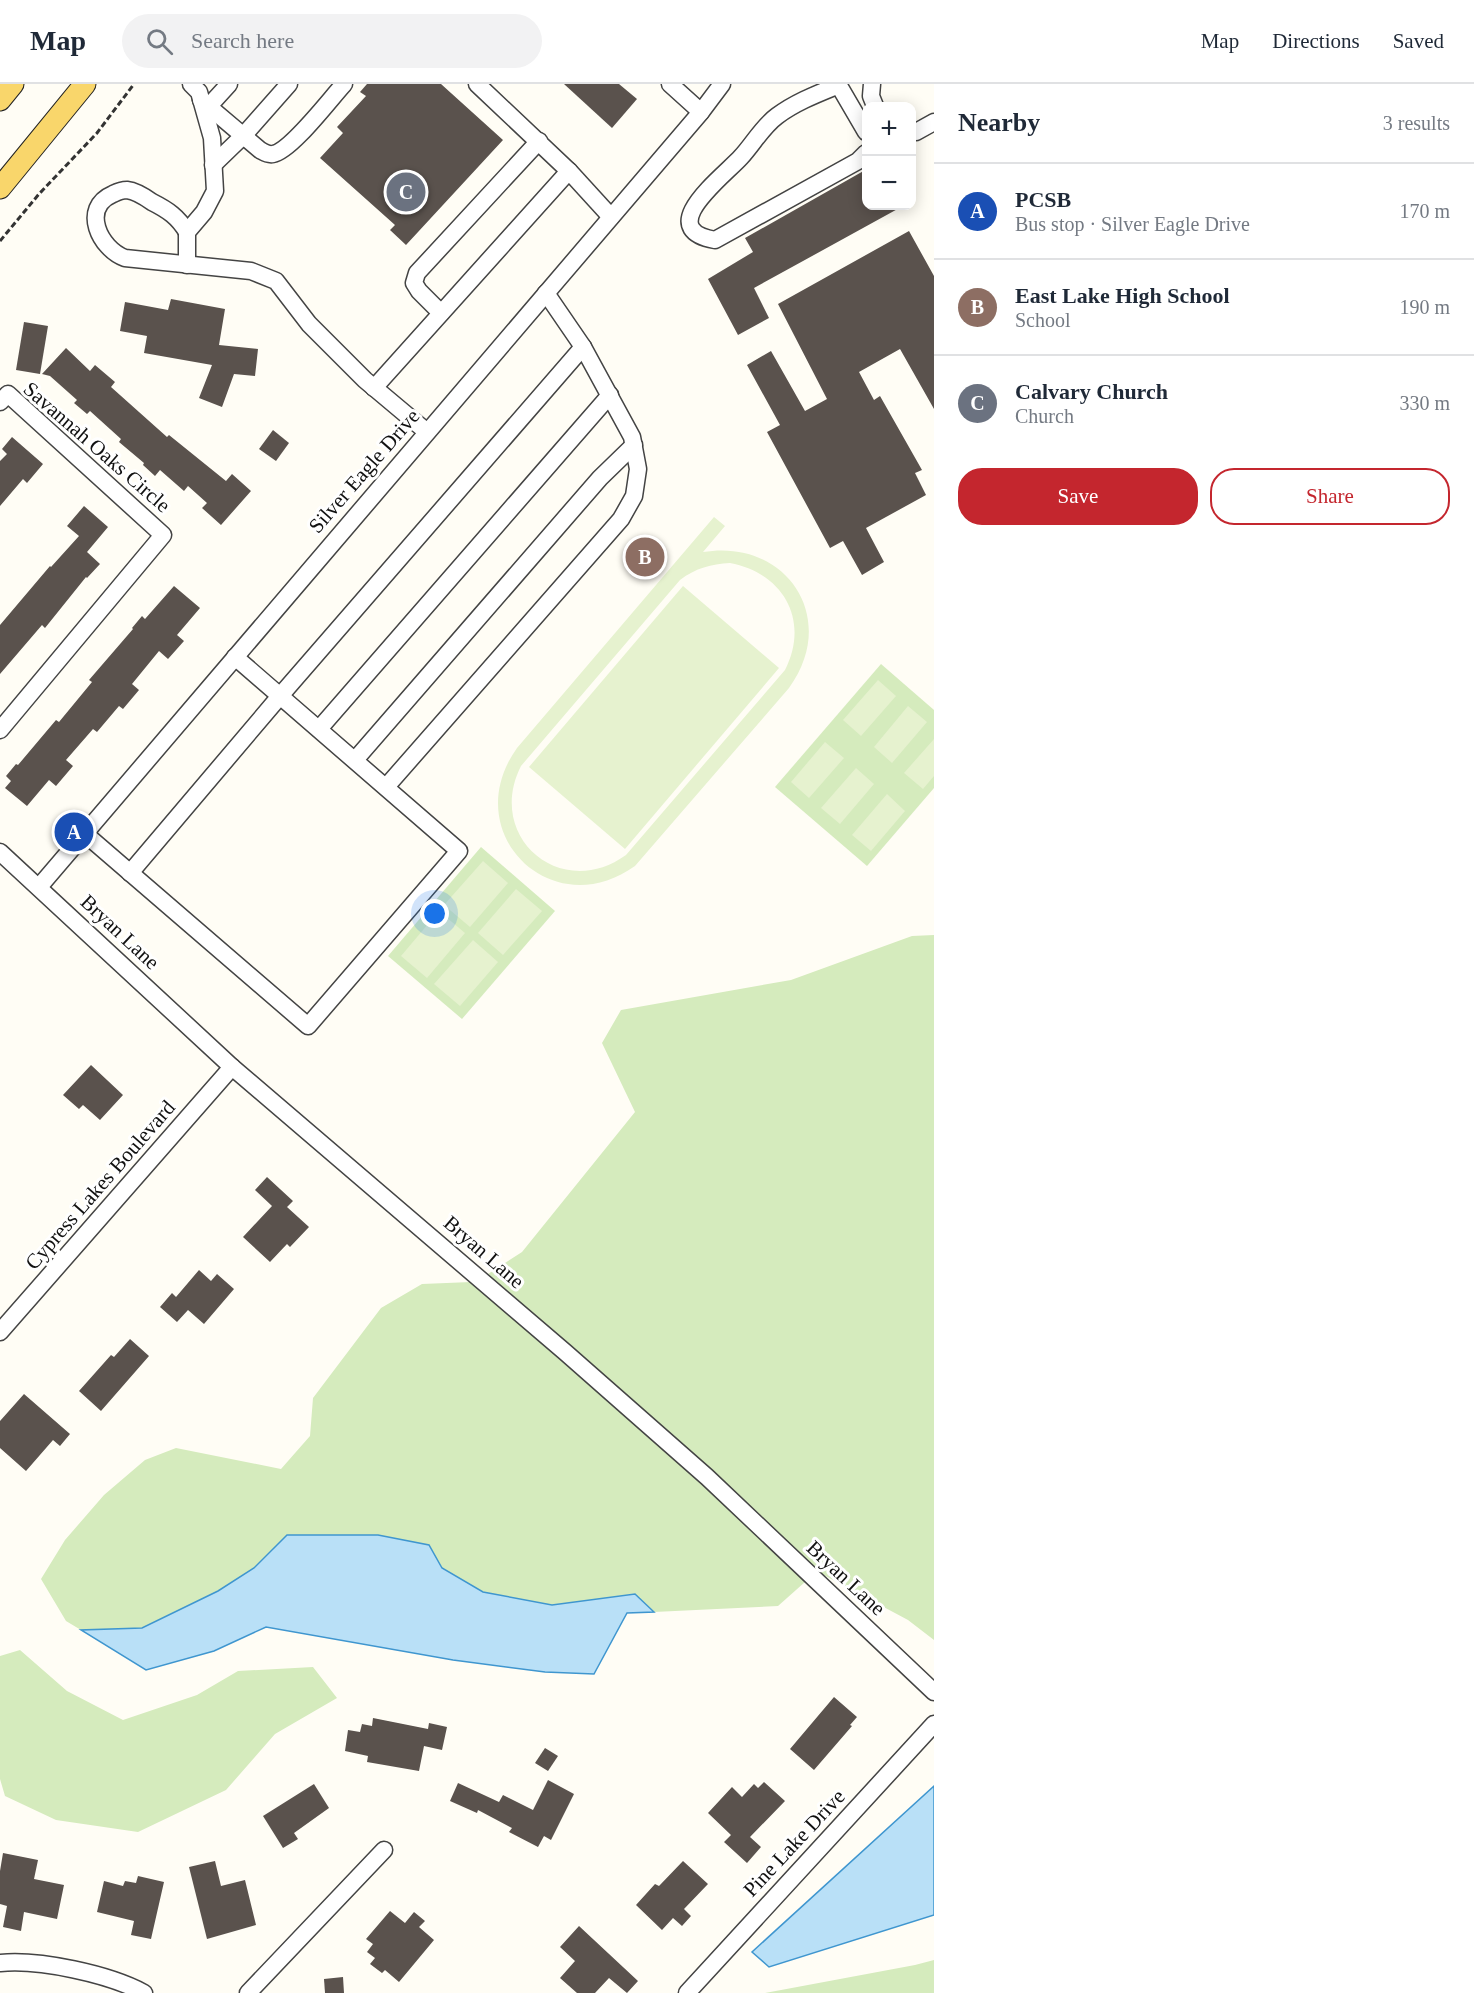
<!DOCTYPE html>
<html lang="en">
<head>
<meta charset="utf-8">
<style>
	:root { --surface:#fff; --page:#f2f2f3; --text:#1f2937; --muted:#747a83; --line:#e0e1e3; --accent:#c4262e }
	body { margin:0; font-family:Georgia,serif; background:var(--page); color:var(--text) }
	.controls { position:absolute; right:18px; top:18px; display:grid; overflow:hidden; border-radius:12px; box-shadow:0 3px 15px #0003 }
	.controls button { width:54px; height:54px; display:grid; place-items:center; padding:0; border:0; border-bottom:2px solid var(--line); background:var(--surface); color:var(--text); font:30px sans-serif }
	.you { position:absolute; left:435px; top:830px; width:21px; height:21px; margin:-15px; border:4px solid #fff; border-radius:50%; background:#1a73e8; box-shadow:0 0 0 9px #1a73e833 }
	.badge { display:grid; place-items:center; width:39px; height:39px; border-radius:50%; background:var(--accent); color:#fff; font-size:20px; font-weight:700 }
	.pin { position:absolute; translate:-50% -50%; border:3px solid #fff; box-shadow:0 2px 6px #0006 }
	.list { margin:0; padding:0; list-style:none }
	h2 { display:flex; justify-content:space-between; align-items:center; height:78px; margin:0; padding:0 24px; font-size:26px }
	h2 small { font-size:20px; font-weight:400; color:var(--muted) }
	.list li { display:grid; grid-template-columns:39px 1fr auto; gap:18px; align-items:center; box-sizing:border-box; height:96px; padding:0 24px; border-top:2px solid var(--line) }
	.list b { display:block; font-size:22px; white-space:nowrap }
	.list p { margin:0; font-size:20px; white-space:nowrap; color:var(--muted) }
	.list em { font-size:20px; font-style:normal; color:var(--muted) }
	.actions { display:flex; gap:12px; padding:18px 24px }
	.actions a { flex:1; padding:14px 0; border:2px solid var(--accent); border-radius:24px; text-align:center; font-size:21px; color:var(--accent) }
	.actions .main { background:var(--accent); color:#fff }
	.icon { flex:none; width:33px; height:33px; fill:none; stroke:currentColor; stroke-width:2; stroke-linecap:round; stroke-linejoin:round }
	.map { position:relative; flex:none; width:934px; height:1909px; overflow:hidden }
	header { display:flex; align-items:center; gap:36px; box-sizing:border-box; height:84px; padding:0 30px; background:var(--surface); border-bottom:2px solid var(--line) }
	header strong { font-size:28px }
	nav { display:flex; gap:33px; margin-inline-start:auto; font-size:21px }
	.search { width:420px; height:54px; background:var(--page); display:flex; align-items:center; gap:15px; box-sizing:border-box; padding:0 21px; border-radius:33px; color:var(--muted); font-size:22px }
	main { display:flex }
	aside { flex:1; background:var(--surface) }
	.map>svg:first-child { display:block }
	.green { fill:#d5ebbd }
	.pitch { fill:#e6f2cf; fill-rule:evenodd }
	.water { fill:#b9e0f7; stroke:#3f96cf; stroke-width:1.5 }
	.building { fill:#5a524d }
	.lines { fill:none; stroke-linecap:round; stroke-linejoin:round }
	.minor-casing { stroke:#444; stroke-width:19 }
	.major-casing { stroke:#222; stroke-width:23 }
	.path { stroke:#333; stroke-width:3; stroke-dasharray:6 3; stroke-linecap:butt }
	.minor { stroke:#fff; stroke-width:16 }
	.major { stroke:#f9d66b; stroke-width:21 }
	.labels { text-anchor:middle; dominant-baseline:central; stroke-width:6; stroke-linejoin:round; paint-order:stroke }
	.street-label { font-size:21px; fill:#111; stroke:#fff }
</style>
</head>
<body>
<header>
<strong>Map</strong>
<div class="search"><svg class="icon" aria-label="search" viewBox="0 0 24 24"><circle cx="10" cy="10" r="6"/><path d="M15 15l6 6"/></svg>Search here</div>
<nav><a>Map</a><a>Directions</a><a>Saved</a></nav>
</header>
<main>
<div class="map">
<svg width="934" height="1909" viewBox="0 0 934 1909">
	<rect width="100%" height="100%" fill="#fffdf5"/>
	<g class="green">
		<path d="M881,580L934,626V704L867,782L775,703Z"/>
		<path d="M481,763L555,827L462,935L388,872Z"/>
		<path d="M934,851V1556L908,1536L820,1489L713,1387L488,1190L522,1168L635,1028L602,959L621,926L791,896L912,852Z"/>
		<path d="M471,1198L701,1399L805,1498L778,1522L654,1528L635,1510L552,1521L483,1508L442,1484L287,1451L254,1484L218,1507L142,1545L81,1546L66,1537L41,1495L65,1456L104,1411L145,1376L176,1364L281,1385L310,1352L313,1314L381,1224L422,1200Z"/>
		<path d="M20,1566L67,1607L123,1636L197,1611L238,1587L313,1583L337,1614L275,1650L226,1706L138,1748L56,1736L5,1712L0,1695V1572Z"/>
		<path d="M934,1876V1909H765L915,1881Z"/>
	</g>
	<g class="pitch">
		<path d="M714,433L725,442L703,468C786,454 840,534 789,604L635,782C551,842 457,748 517,664ZM730,479C784,489 810,537 785,586L626,771C561,818 485,753 521,682L680,496C696,484 711,480 730,479Z"/>
		<path d="M683,502L779,584L625,765L529,683Z"/>
		<path d="M878,596L896,612L861,652L843,636Z"/>
		<path d="M908,622L927,638L892,679L874,663Z"/>
		<path d="M934,655V692L923,705L904,689Z"/>
		<path d="M825,658L844,674L809,714L791,698Z"/>
		<path d="M856,684L874,700L840,740L821,724Z"/>
		<path d="M887,710L905,727L871,767L852,751Z"/>
		<path d="M483,777L508,799L470,843L444,821Z"/>
		<path d="M516,805L542,827L503,871L478,849Z"/>
		<path d="M439,827L465,849L427,894L401,872Z"/>
		<path d="M473,856L498,878L460,922L434,900Z"/>
	</g>
	<g class="water">
		<path d="M287,1451H378L429,1461L442,1484L483,1508L552,1521L635,1510L654,1528L627,1529L594,1590L545,1588L453,1576L266,1543L214,1567L146,1586L81,1546L142,1544L218,1507L254,1484Z"/>
		<path d="M934,1702V1831L769,1883L752,1868Z"/>
	</g>
	<g class="building">
		<path d="M367,0H441L503,56L406,161L390,146L395,141L320,74L343,49L337,43L366,12L360,8Z"/>
		<path d="M564,0H619L637,15L612,44Z"/>
		<path d="M867,85V122H903L754,204L769,234L738,251L708,195L753,168L745,154Z"/>
		<path d="M909,147L934,192V325L900,265L859,288L874,316L880,312L922,386L915,389L926,411L866,444L884,478L862,491L843,457L830,464L767,348L780,341L747,281L771,267L805,327L827,315L778,220Z"/>
		<path d="M171,215L225,225L219,261L258,265L255,292L234,290L222,323L199,314L212,281L144,269L147,252L120,247L125,218L168,226Z"/>
		<path d="M24,238L48,242L40,290L16,286Z"/>
		<path d="M66,264L90,287L95,281L115,298L111,303L167,353L169,351L226,397L232,390L251,407L221,441L202,424L207,419L188,402L184,407L160,386L155,392L143,381L144,379L119,358L121,355L90,327L87,330L74,319L77,316L50,292L42,290Z"/>
		<path d="M273,346L289,359L276,377L259,365Z"/>
		<path d="M12,353L43,380L27,399L23,395L0,422V377L7,370L2,365Z"/>
		<path d="M84,422L108,443L87,468L100,480L87,494L86,493L45,544L42,541L0,590V541L50,482L51,483L79,452L67,442Z"/>
		<path d="M174,502L200,524L177,551L184,557L168,575L159,567L132,600L139,606L123,625L119,622L97,648L93,645L66,676L73,682L56,702L49,696L27,722L5,704L11,697L6,692L16,680L18,681L56,636L59,638L92,598L89,596L133,545L132,544L142,532L145,535Z"/>
		<path d="M91,981L123,1011L100,1036L83,1021L79,1025L63,1011Z"/>
		<path d="M267,1093L293,1117L287,1123L309,1143L290,1163L287,1160L270,1178L243,1153L272,1122L255,1106Z"/>
		<path d="M199,1186L211,1197L217,1190L234,1205L204,1240L188,1226L177,1238L160,1223L172,1209L176,1213Z"/>
		<path d="M130,1255L149,1272L101,1327L79,1307L111,1271L114,1273Z"/>
		<path d="M24,1310L70,1350L60,1362L53,1356L26,1387L0,1364V1337Z"/>
		<path d="M834,1613L857,1633L850,1641L852,1642L814,1686L790,1665Z"/>
		<path d="M373,1634L428,1645L429,1639L447,1643L442,1666L424,1662L419,1687L367,1678L368,1672L345,1667L348,1646L360,1648L362,1640L372,1642Z"/>
		<path d="M545,1664L558,1672L548,1687L535,1679Z"/>
		<path d="M548,1696L574,1710L551,1756L544,1752L538,1763L509,1748L512,1744L478,1726L477,1729L450,1717L458,1699L499,1718L503,1711L533,1726Z"/>
		<path d="M764,1698L785,1717L750,1753L761,1763L747,1779L724,1758L731,1751L708,1729L732,1703L742,1713L754,1700L758,1704Z"/>
		<path d="M314,1700L329,1724L294,1749L298,1755L283,1764L263,1732Z"/>
		<path d="M3,1769L38,1776L34,1795L64,1801L57,1835L24,1828L21,1847L3,1843L7,1822L0,1820V1787Z"/>
		<path d="M215,1777L221,1802L245,1796L256,1841L207,1855L189,1783Z"/>
		<path d="M683,1777L708,1800L684,1825L691,1832L682,1842L673,1834L662,1846L636,1821L655,1800L659,1802Z"/>
		<path d="M138,1792L164,1798L151,1855L131,1851L134,1837L97,1828L104,1797L123,1802L125,1797L136,1799Z"/>
		<path d="M390,1827L405,1839L414,1828L425,1837L419,1843L434,1856L399,1898L385,1886L382,1889L370,1880L375,1874L367,1868L373,1860L366,1855Z"/>
		<path d="M579,1842L638,1897L627,1909L609,1894L595,1909H577L560,1894L575,1877L560,1863Z"/>
		<path d="M343,1893L344,1909H325L324,1895Z"/>
	</g>
	<g class="lines">
		<defs>
			<g id="minor">
				<path d="M670,0L701,28"/>
				<path d="M838,0L866,48"/>
				<path d="M872,0L871,12L875,22"/>
				<path d="M839,1C817,10 796,18 777,32C763,42 753,60 741,73C724,92 652,145 715,156L858,77L866,69"/>
				<path d="M201,16L260,66C264,68 267,71 273,70C291,67 330,15 344,0"/>
				<path d="M209,22L229,0"/>
				<path d="M912,48H916L934,38"/>
				<path d="M213,81L243,52L289,0"/>
				<path d="M569,87L611,133"/>
				<path d="M187,148C178,133 168,126 152,118C145,113 136,107 127,106C122,106 117,108 113,110C80,124 100,165 125,174L251,187L276,197L309,240L365,296L427,348"/>
				<path d="M187,181V148L204,128L215,107L212,54L199,8L191,0"/>
				<path d="M441,229L419,207L414,199L417,189L539,57"/>
				<path d="M374,304L569,87L477,0"/>
				<path d="M0,318L8,310L163,451L0,646"/>
				<path d="M319,645L610,311"/>
				<path d="M355,676L600,394L634,361"/>
				<path d="M386,703L621,435L634,412L638,385L632,353L583,263L546,209"/>
				<path d="M84,749L308,942L459,767L235,573"/>
				<path d="M0,768L232,983L565,1268L707,1393L934,1608"/>
				<path d="M130,789L280,612L583,263"/>
				<path d="M39,803L701,28L722,0"/>
				<path d="M0,1248L232,983"/>
				<path d="M0,1879C39,1875 109,1890 144,1909"/>
				<path d="M248,1909L384,1766"/>
				<path d="M687,1909L934,1640"/>
			</g>
			<g id="major">
				<path d="M0,16L13,0"/>
				<path d="M0,104L85,0"/>
			</g>
		</defs>
		<use href="#minor" class="minor-casing"/>
		<use href="#major" class="major-casing"/>
		<path class="path" d="M0,157L39,110L97,49L134,0"/>
		<use href="#minor" class="minor"/>
		<use href="#major" class="major"/>
	</g>
	<g class="labels">
		<g class="street-label">
			<text transform="translate(97 363) rotate(41)">Savannah Oaks Circle</text>
			<text transform="translate(364 387) rotate(-49)">Silver Eagle Drive</text>
			<text transform="translate(120 848) rotate(43)">Bryan Lane</text>
			<text transform="translate(100 1101) rotate(-49)">Cypress Lakes Boulevard</text>
			<text transform="translate(484 1168) rotate(41)">Bryan Lane</text>
			<text transform="translate(846 1494) rotate(43)">Bryan Lane</text>
			<text transform="translate(794 1759) rotate(-47)">Pine Lake Drive</text>
		</g>
	</g>
</svg>
<div class="controls">
<button>+</button>
<button>−</button>
</div>
<div class="you"></div>
<div class="pin badge" style="left:74px;top:748px;background:#1a4fb4">A</div>
<div class="pin badge" style="left:645px;top:473px;background:#8d6e63">B</div>
<div class="pin badge" style="left:406px;top:108px;background:#6b7280">C</div>
</div>
<aside>
<h2>Nearby<small>3 results</small></h2>
<ul class="list">
<li><span class="badge" style="background:#1a4fb4">A</span><div><b>PCSB</b><p>Bus stop · Silver Eagle Drive</p></div><em>170 m</em></li>
<li><span class="badge" style="background:#8d6e63">B</span><div><b>East Lake High School</b><p>School</p></div><em>190 m</em></li>
<li><span class="badge" style="background:#6b7280">C</span><div><b>Calvary Church</b><p>Church</p></div><em>330 m</em></li>
</ul>
<div class="actions"><a class="main">Save</a><a>Share</a></div>
</aside>
</main>
</body>
</html>
